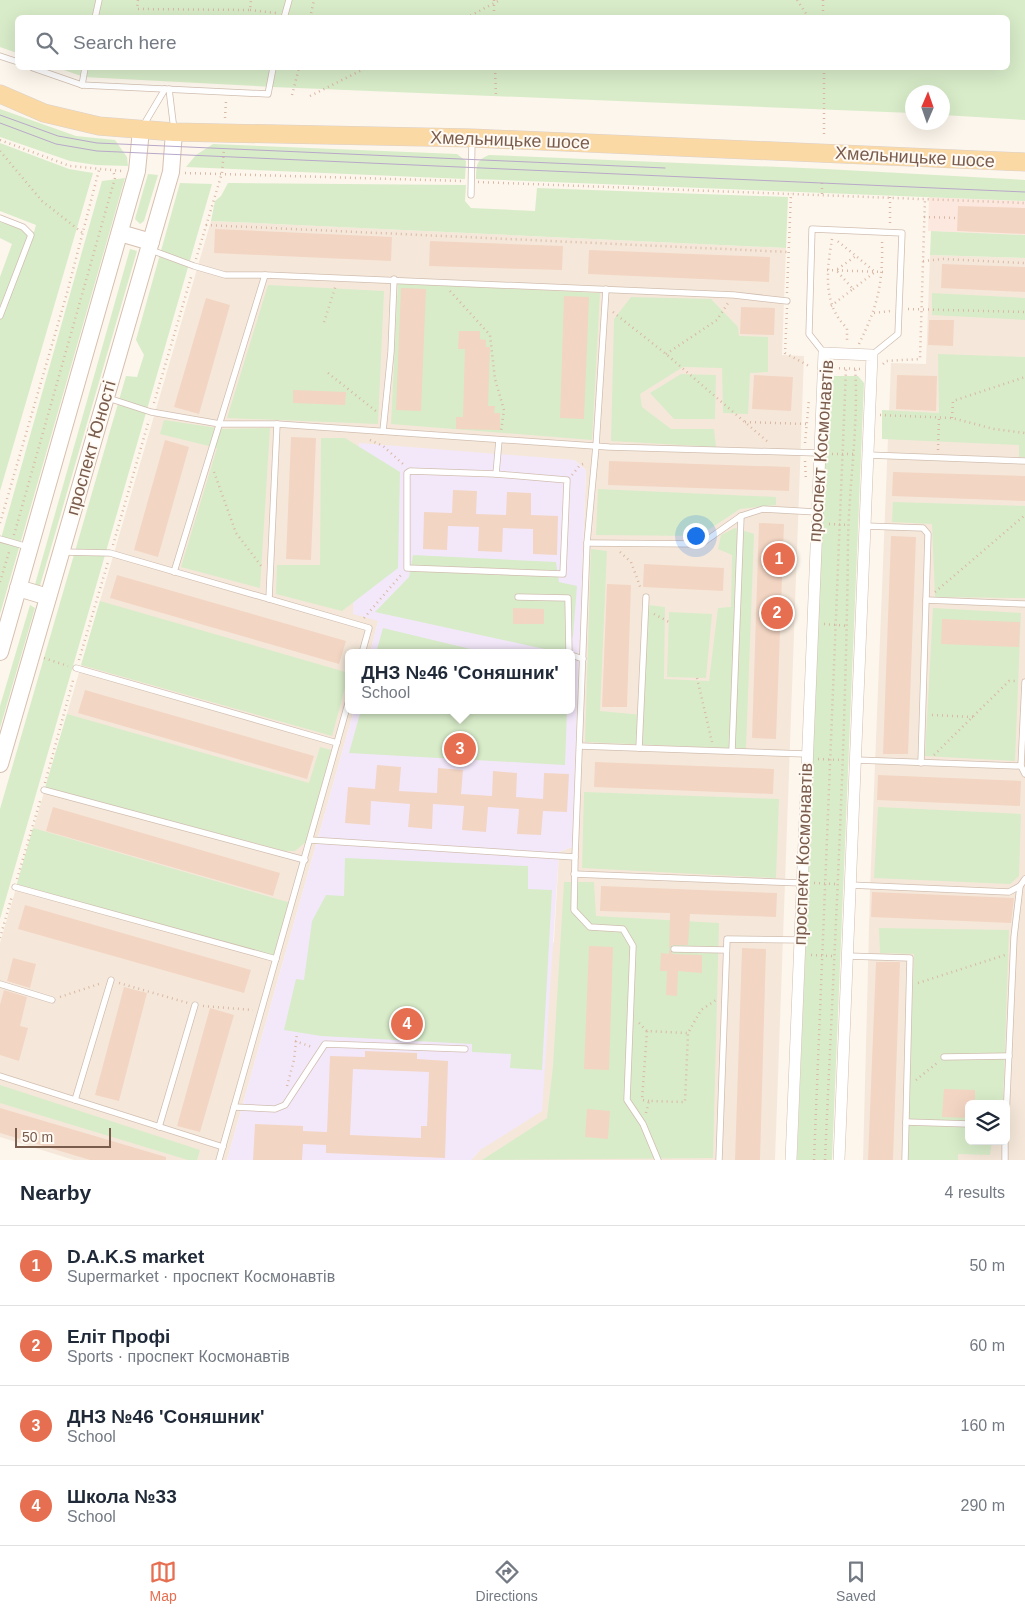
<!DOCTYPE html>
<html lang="en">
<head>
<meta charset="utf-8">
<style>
	:root { --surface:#fff; --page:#f6f6f7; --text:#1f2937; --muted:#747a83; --line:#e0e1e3; --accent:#e76f51 }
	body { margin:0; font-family:Helvetica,sans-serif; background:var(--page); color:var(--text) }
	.controls { position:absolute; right:15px; bottom:15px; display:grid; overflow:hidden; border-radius:8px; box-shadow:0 5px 20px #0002 }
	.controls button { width:45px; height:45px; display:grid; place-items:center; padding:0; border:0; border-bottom:1px solid var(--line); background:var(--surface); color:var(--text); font:25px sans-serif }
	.compass { position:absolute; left:905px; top:85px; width:45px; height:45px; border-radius:50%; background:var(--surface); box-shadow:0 5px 20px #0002; rotate:2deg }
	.scale { position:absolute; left:15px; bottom:12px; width:96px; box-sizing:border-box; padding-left:5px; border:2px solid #7a5c4d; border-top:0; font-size:14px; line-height:18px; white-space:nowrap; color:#7a5c4d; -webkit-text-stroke:4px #fffaf3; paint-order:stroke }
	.you { position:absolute; left:695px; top:535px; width:18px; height:18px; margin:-12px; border:4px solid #fff; border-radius:50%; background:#1a73e8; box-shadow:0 0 0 8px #1a73e833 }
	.badge { display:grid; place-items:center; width:32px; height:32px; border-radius:50%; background:var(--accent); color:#fff; font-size:16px; font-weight:700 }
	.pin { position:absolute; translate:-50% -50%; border:2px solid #fff; box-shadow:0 1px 5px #0006 }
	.popup { position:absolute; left:345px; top:649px; width:230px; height:65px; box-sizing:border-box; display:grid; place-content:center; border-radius:8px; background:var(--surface); filter:drop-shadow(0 1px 4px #0005); font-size:16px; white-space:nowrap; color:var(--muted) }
	.popup b { font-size:19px; color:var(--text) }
	.popup::after { content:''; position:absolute; left:50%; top:100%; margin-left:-10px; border:10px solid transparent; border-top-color:var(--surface) }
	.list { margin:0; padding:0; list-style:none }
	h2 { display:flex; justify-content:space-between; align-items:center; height:65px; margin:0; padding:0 20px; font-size:21px }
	h2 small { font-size:16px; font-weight:400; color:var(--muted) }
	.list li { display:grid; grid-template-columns:32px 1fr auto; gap:15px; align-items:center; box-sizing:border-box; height:80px; padding:0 20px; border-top:1px solid var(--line) }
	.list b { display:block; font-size:19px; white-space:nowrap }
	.list p { margin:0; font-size:16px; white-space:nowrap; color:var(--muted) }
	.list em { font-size:16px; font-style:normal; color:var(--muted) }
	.icon { flex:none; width:28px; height:28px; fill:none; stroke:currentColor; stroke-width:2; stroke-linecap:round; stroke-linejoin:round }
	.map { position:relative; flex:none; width:1025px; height:1160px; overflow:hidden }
	.search { position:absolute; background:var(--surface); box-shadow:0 5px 20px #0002; left:15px; right:15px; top:15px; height:55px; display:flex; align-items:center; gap:12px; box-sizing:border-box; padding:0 18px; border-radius:8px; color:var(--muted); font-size:19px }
	.sheet { height:385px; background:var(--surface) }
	nav { display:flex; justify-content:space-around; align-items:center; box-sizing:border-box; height:70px; border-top:1px solid var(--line); background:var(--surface); font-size:14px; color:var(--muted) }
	nav a { display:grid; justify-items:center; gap:2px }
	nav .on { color:var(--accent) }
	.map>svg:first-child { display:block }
	.residential { fill:#f5e8da; fill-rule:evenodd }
	.commercial { fill:#fde8e0 }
	.education { fill:#f3e8fa }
	.green { fill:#d8ecc9 }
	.building { fill:#f3d5c3; fill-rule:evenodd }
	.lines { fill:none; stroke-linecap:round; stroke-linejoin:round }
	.lane-casing { stroke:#d1beb0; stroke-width:7 }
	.street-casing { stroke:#d1beb0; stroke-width:12 }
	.secondary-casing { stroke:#d6c0b0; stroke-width:18 }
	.primary-casing { stroke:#dad1cd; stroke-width:19 }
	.path { stroke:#d9b8a5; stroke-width:2.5; stroke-dasharray:1 4; stroke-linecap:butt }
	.lane { stroke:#fff; stroke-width:5.5 }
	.street { stroke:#fff; stroke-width:11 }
	.secondary { stroke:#fff; stroke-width:16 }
	.primary { stroke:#fbd9a5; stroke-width:18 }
	.tram { stroke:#b9a8c9; stroke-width:1 }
	.labels { text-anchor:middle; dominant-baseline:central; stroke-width:4; stroke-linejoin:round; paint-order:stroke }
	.street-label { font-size:18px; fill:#7a5c4d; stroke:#fffaf3 }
</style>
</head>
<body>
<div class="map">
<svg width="1025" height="1160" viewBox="0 0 1025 1160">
	<rect width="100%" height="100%" fill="#fdf6ec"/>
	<g class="residential">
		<path d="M211,221L786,248L782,355L804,356L775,1160H471L480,1150L554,941L559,852L572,847L586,470L574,460L378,621L370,653H349V710H354L227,1160H74L0,1137V943Z"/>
		<path d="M930,255L1025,258V1160H863L870,889L891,363L926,364ZM969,1104H1006V1141H969Z"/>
	</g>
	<path class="commercial" d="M929,197L1025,201V235L928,231Z"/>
	<path class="education" d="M359,443L574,460L586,470L572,847L559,852L542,1111L480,1150L471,1160H227L354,710H571V653H370L378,621L353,614Z"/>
	<g class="green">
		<path d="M0,0H1025V120L943,115L942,92H912V113L273,87L84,77L58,68H1008V18H18L17,53L0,47Z"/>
		<path d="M0,109L76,136L115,140L127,157L128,166L96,165L70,161L0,137Z"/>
		<path d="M0,143L69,169L93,173L0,491V277L12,244L0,238V222L34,232L36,225L0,211Z"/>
		<path d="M213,144L457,154L466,161L465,179L186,167L196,155Z"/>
		<path d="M489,155L826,169L1025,180V201L476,179C476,166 476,160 489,155Z"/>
		<path d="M148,174L158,175L144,221L140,224L135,219Z"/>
		<path d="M125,178L0,614V542L102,181Z"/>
		<path d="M180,183L212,184L0,919V809L126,376L137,377L144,355L136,340Z"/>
		<path d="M228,183L466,185L465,201L471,208L535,211L537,188L788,197L786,248L211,221L215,201L221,196Z"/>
		<path d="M931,231L1025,235V258L930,255Z"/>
		<path d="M130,249L137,251L39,589L34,588Z"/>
		<path d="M398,283L600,293L592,440L391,424Z"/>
		<path d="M268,285L384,291L378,424L227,418Z"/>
		<path d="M932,293L1025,298V320L932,315Z"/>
		<path d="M631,297L711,299L738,327L739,336L768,337V372L750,373L748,414L723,413L722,368L683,367L640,394L642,407L671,429H714L716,447L611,441L614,319Z"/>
		<path d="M938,354L1025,357V457H1019V445L882,439V410L939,413Z"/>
		<path d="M681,374L716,375L715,419H674L650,393Z"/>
		<path d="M833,376H858L864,383L832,1160H797L828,382Z"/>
		<path d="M164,420L224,429L270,428L260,588L181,567L217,448L160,434Z"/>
		<path d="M321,438H345L400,472L398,568L342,611L276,594L277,565H320Z"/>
		<path d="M598,489L776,497V505L740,509L699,536L596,535Z"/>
		<path d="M893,502L1025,506V598L935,597L932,524L892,522Z"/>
		<path d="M735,528L754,534L746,749L585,742L591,549L607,551L600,711L643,715L648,605L665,607L664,679L709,681L718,608L731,607L732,555L718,549L721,535Z"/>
		<path d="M413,555L556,562L559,582L577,586L573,636L563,653L375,612L409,577Z"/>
		<path d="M100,601L349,673L332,736L81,665Z"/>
		<path d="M30,605L35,608L0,728V706Z"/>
		<path d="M933,608L1021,613L1015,761L925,756Z"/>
		<path d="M669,612L712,614L706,678L667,677Z"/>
		<path d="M383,628L487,653H376Z"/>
		<path d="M361,710H567L565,765L349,753Z"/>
		<path d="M67,714L309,783L320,747L331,750L307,841L295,851H285L45,788Z"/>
		<path d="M584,792L779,799L776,878L582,868Z"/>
		<path d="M878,807L1021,814L1019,876L1010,884L874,878Z"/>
		<path d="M33,828L291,903L276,957L16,887Z"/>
		<path d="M345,858L528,866V889L552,890L542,1070L510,1068L511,1054L472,1052V1044L321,1036L284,1030L296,979L304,980L312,921L326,895L344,896Z"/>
		<path d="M564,882H594L596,916L719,923L713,1158L482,1160L547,1118L553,1066Z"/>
		<path d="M879,928L1009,930L1003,1104H969V1141H992L990,1155L958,1154V1160H907L914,954L880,953Z"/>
		<path d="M0,1085L200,1150L197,1160H188L0,1103Z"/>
	</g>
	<g class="building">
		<path d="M958,206L1025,208V234L957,231Z"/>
		<path d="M215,229L392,237L391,261L214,253Z"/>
		<path d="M430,241L563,246L562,270L429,266Z"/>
		<path d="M589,250L770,257L769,282L588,274Z"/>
		<path d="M942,264L1025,267V292L941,288Z"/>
		<path d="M401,288L426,289L421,411L396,410Z"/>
		<path d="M564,296L589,297L584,419L560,418Z"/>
		<path d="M206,298L230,305L199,414L174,407Z"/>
		<path d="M741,307L775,308L774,335L740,334Z"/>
		<path d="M929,320H954L953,346L928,345Z"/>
		<path d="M459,331H480V339L486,340V347H490L488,406H495L494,413H500V430L456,429V417H463L465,349H458Z"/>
		<path d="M754,375L793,377L791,411L752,409Z"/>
		<path d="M897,375L937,376L936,411L896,409Z"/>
		<path d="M293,390L346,392L345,405L293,403Z"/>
		<path d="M291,437L316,438L311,560L286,559Z"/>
		<path d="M165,440L189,447L158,557L134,550Z"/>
		<path d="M609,461L790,467L789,491L608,485Z"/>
		<path d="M893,472L1025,476V501L892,496Z"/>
		<path d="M453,490L477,491L476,514L506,515L507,492L531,493V515L558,516L557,555L533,554V529L503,528L502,552L478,551L479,527L448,526L447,550L423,549L424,512L452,513Z"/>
		<path d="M759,523L784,524L776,739L752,738Z"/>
		<path d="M891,536L916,537L908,754H883Z"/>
		<path d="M644,564L724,568L723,591L643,587Z"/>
		<path d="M117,575L346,641L339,664L110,598Z"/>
		<path d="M607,584L631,585L627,707H602Z"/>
		<path d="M513,608L544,609V624H513Z"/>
		<path d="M942,619L1020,622L1019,647L941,644Z"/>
		<path d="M85,690L314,756L307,779L78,713Z"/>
		<path d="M595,762L774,769L773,794L594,787Z"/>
		<path d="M377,765L401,767L399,791L437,793L438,768L463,770L461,794L492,796L493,771L517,773L516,797L543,799L544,773L569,774L567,812L543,811L541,835L517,834L519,809L488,807L486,832L462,830L464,806L433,804L432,829L408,827L410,804L371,801L370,825L345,823L348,787L375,789Z"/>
		<path d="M878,775L1021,781L1020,806L877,800Z"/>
		<path d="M53,807L280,873L273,896L46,831Z"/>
		<path d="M601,886L777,893L776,917L690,914L688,945H672L669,949L673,954L702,955V973L678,971L677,996L666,995L667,971H660L661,953L669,954L670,913L600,911Z"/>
		<path d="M872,892L1014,898L1011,923L871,917Z"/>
		<path d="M25,905L251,970L244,993L18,929Z"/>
		<path d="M589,946L613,947L609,1070L584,1069Z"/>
		<path d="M742,948L766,949L760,1160H735Z"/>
		<path d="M13,958L36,964L30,988L7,981Z"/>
		<path d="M876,962H900L893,1160H868Z"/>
		<path d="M124,987L147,993L119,1101L95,1095Z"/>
		<path d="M4,990L27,997L20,1026L28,1028L19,1061L0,1055V1005Z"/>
		<path d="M210,1008L234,1015L200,1132L177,1126Z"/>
		<path d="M365,1051L417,1053V1059L448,1061L445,1158L326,1153V1145L303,1144L302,1160H253L255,1124L303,1126V1131L327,1132L330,1056L365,1057ZM353,1069L429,1072L427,1126H421V1138L350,1135Z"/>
		<path d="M944,1089L975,1090V1104H969V1118L942,1117Z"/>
		<path d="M0,1108L166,1157V1160H90L0,1133Z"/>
		<path d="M587,1109L610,1111L608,1139L585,1137Z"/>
	</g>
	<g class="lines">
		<defs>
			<g id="lane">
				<path d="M95,18L99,0"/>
				<path d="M284,18L289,0"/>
				<path d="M0,56L18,62"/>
				<path d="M33,68L82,85L268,94L273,68"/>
				<path d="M82,85L85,68"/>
				<path d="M169,89L174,130"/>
				<path d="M143,126L165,89"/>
				<path d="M471,195L472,141"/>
				<path d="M0,218L23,227L31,235L0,316"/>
				<path d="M151,250L194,266L225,275H265"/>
				<path d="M824,353L809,334L812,229L902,233L898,334L872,355"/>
				<path d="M108,398L151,412L220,424H277L609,447L819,453"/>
				<path d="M383,431L391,352L394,279"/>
				<path d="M868,455L1025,461"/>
				<path d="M410,471L496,474L567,480L563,574L407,568V473Z"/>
				<path d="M496,474L499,440"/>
				<path d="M865,526L923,528L928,534L921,763"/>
				<path d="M0,539L28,547"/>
				<path d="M587,543L701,544L741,516L763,509L816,512"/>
				<path d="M62,552L110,553L369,628L362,653"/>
				<path d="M174,572L265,275L734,295L787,301"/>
				<path d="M518,597L568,598L569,653"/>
				<path d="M269,599L277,424"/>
				<path d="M926,600L1025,604"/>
				<path d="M571,655L583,659"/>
				<path d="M76,668L337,743"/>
				<path d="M1025,682L1021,766L1025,774"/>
				<path d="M580,746L806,754"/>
				<path d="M639,748L646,597"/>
				<path d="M732,751L741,516"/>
				<path d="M856,760L1021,766"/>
				<path d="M44,790L305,860"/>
				<path d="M310,840L575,857L587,543L596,446L606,289"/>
				<path d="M575,857L574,910L590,927L623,929L633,946L627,1100L643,1124L658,1160"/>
				<path d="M574,874L802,883"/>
				<path d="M850,885L1009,892L1020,886L1025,879"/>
				<path d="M15,887L276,959"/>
				<path d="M674,949L726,950"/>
				<path d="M847,956L910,958L905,1160"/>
				<path d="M0,984L52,1000"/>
				<path d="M944,1057L1009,1056"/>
				<path d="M0,1076L223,1147"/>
				<path d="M75,1100L111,980"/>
				<path d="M234,1107L275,1109L285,1105L325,1044L465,1049"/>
				<path d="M1006,1120L1014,937L1020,886"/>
				<path d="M906,1122L969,1124"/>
				<path d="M159,1127L195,1005"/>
				<path d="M219,1160L349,700"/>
				<path d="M719,1160L727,939L800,940"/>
				<path d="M1005,1160V1141"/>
			</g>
			<path id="street" d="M791,1160L824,353L872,355L839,1160"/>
			<g id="secondary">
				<path d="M120,233L151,242"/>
				<path d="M18,588L48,597"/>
				<path d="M0,652L137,171L141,130"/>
				<path d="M0,764L171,172L174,132"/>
			</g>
			<path id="primary" d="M0,94L44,113L99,126L174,132L472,138L1025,162"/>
		</defs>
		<use href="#lane" class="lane-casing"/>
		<use href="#street" class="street-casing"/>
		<use href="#secondary" class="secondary-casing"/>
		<use href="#primary" class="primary-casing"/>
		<g class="path">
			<path d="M138,0L137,9L250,10L251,0"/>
			<path d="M494,0V18"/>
			<path d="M797,0L809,18"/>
			<path d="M823,0V18"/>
			<path d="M250,10L276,13"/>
			<path d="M310,18L314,0"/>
			<path d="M466,18L500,0"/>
			<path d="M495,68L496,96"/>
			<path d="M824,68V138"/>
			<path d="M292,95L299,68"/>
			<path d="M310,96L366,68"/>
			<path d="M225,118L226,101"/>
			<path d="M0,140L70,166L122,171"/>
			<path d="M0,151L42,201L84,234"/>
			<path d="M185,173L463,181"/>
			<path d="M478,182L1025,203"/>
			<path d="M822,194V183"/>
			<path d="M924,217L958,218"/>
			<path d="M890,223V197"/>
			<path d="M206,225L789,252"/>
			<path d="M832,239C827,269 822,305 847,328V342"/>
			<path d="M196,259L222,173L224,148"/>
			<path d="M923,261L943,259L1025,263"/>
			<path d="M827,270L883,272"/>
			<path d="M853,289L875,272L856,256"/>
			<path d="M450,291L490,335L495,379L504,410L501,431"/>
			<path d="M787,293L791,193"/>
			<path d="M831,306L853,289L836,270L856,256L835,239"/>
			<path d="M787,308L785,353L811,367"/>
			<path d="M908,309L1025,312"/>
			<path d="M613,312L666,354L768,442"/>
			<path d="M874,313L890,311"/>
			<path d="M324,322L336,285"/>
			<path d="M859,344C878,305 883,284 882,241"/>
			<path d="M666,354L717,320L728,303"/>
			<path d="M883,364L886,361L920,359L925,198"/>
			<path d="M834,368L861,369"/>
			<path d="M328,373L377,412"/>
			<path d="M154,403L192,274"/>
			<path d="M880,415L952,418L994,429L1025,433"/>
			<path d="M952,418L953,401L1025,377"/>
			<path d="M745,422L806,424"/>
			<path d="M370,440L383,446L403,464"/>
			<path d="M805,443L809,399"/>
			<path d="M938,450L939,418"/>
			<path d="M832,454H854"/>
			<path d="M805,461L806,481"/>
			<path d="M214,472L236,533L262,567"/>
			<path d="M572,475L580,465L586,463"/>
			<path d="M0,523L67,293L99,170"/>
			<path d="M829,524L849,525"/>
			<path d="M14,535L115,178L113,170"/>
			<path d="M113,545L149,420"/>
			<path d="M620,552L631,562L641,589"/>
			<path d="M0,582L10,549"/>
			<path d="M935,592L1025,515"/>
			<path d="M654,614L669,622"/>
			<path d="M364,618L401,575"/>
			<path d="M824,624L849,626"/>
			<path d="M44,658L68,666"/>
			<path d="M79,660L108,562"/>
			<path d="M697,678L712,742"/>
			<path d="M932,715L973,717"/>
			<path d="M934,755L1009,681H1016"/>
			<path d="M818,759L842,760"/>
			<path d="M45,783L74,677"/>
			<path d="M17,879L41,798"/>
			<path d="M814,883L836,884"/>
			<path d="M0,938L12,896"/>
			<path d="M811,955L833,956"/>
			<path d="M119,983L188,1003"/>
			<path d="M918,983L1005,955"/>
			<path d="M60,997L102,983"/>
			<path d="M203,1006L253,1010"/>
			<path d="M639,1023L647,1031"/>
			<path d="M295,1041L312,1047"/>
			<path d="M916,1080L937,1063"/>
			<path d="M287,1086L294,1060L297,1033"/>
			<path d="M649,1101L642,1100L647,1031L688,1033"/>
			<path d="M646,1113L649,1101L685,1102L688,1033L701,1010L716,1000"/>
			<path d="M814,1160L846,369"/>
			<path d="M825,1160C834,954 846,748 848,541C849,483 859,424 855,366"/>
		</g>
		<use href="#lane" class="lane"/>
		<use href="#street" class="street"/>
		<use href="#secondary" class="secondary"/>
		<use href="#primary" class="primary"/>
		<g class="tram">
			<path d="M0,115L58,136L97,143L665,168"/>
			<path d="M0,123L56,144L97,151L1025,192"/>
		</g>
	</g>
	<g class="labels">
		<g class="street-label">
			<text transform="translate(510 140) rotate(2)">Хмельницьке шосе</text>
			<text transform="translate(915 157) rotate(3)">Хмельницьке шосе</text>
			<text transform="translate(91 448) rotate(-74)">проспект Юності</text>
			<text transform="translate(821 451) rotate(-86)">проспект Космонавтів</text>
			<text transform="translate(803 854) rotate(-88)">проспект Космонавтів</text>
		</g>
	</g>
</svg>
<div class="controls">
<button><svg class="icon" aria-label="layers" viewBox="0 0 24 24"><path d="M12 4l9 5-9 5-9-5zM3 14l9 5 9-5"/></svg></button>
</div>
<svg class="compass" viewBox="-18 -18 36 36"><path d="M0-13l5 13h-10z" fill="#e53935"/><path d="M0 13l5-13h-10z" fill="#747a83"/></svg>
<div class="scale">50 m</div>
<div class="you"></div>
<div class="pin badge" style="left:779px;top:559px">1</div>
<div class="pin badge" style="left:777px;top:613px">2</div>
<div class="pin badge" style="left:460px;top:749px">3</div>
<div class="popup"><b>ДНЗ №46 'Соняшник'</b>School</div>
<div class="pin badge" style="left:407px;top:1024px">4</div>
<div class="search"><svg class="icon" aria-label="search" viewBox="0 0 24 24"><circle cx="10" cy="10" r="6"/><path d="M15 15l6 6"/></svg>Search here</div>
</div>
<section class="sheet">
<h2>Nearby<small>4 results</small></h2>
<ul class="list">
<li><span class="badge">1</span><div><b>D.A.K.S market</b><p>Supermarket · проспект Космонавтів</p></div><em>50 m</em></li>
<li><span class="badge">2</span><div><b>Еліт Профі</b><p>Sports · проспект Космонавтів</p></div><em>60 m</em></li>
<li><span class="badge">3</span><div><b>ДНЗ №46 'Соняшник'</b><p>School</p></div><em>160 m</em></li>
<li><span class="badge">4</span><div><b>Школа №33</b><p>School</p></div><em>290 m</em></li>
</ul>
</section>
<nav>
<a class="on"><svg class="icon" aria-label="map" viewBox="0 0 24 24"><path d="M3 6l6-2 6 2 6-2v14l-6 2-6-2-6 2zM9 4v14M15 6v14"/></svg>Map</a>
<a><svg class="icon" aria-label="directions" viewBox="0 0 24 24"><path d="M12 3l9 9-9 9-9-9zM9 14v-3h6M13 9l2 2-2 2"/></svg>Directions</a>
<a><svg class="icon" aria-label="saved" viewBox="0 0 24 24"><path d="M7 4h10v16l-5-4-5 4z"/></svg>Saved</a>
</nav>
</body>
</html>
